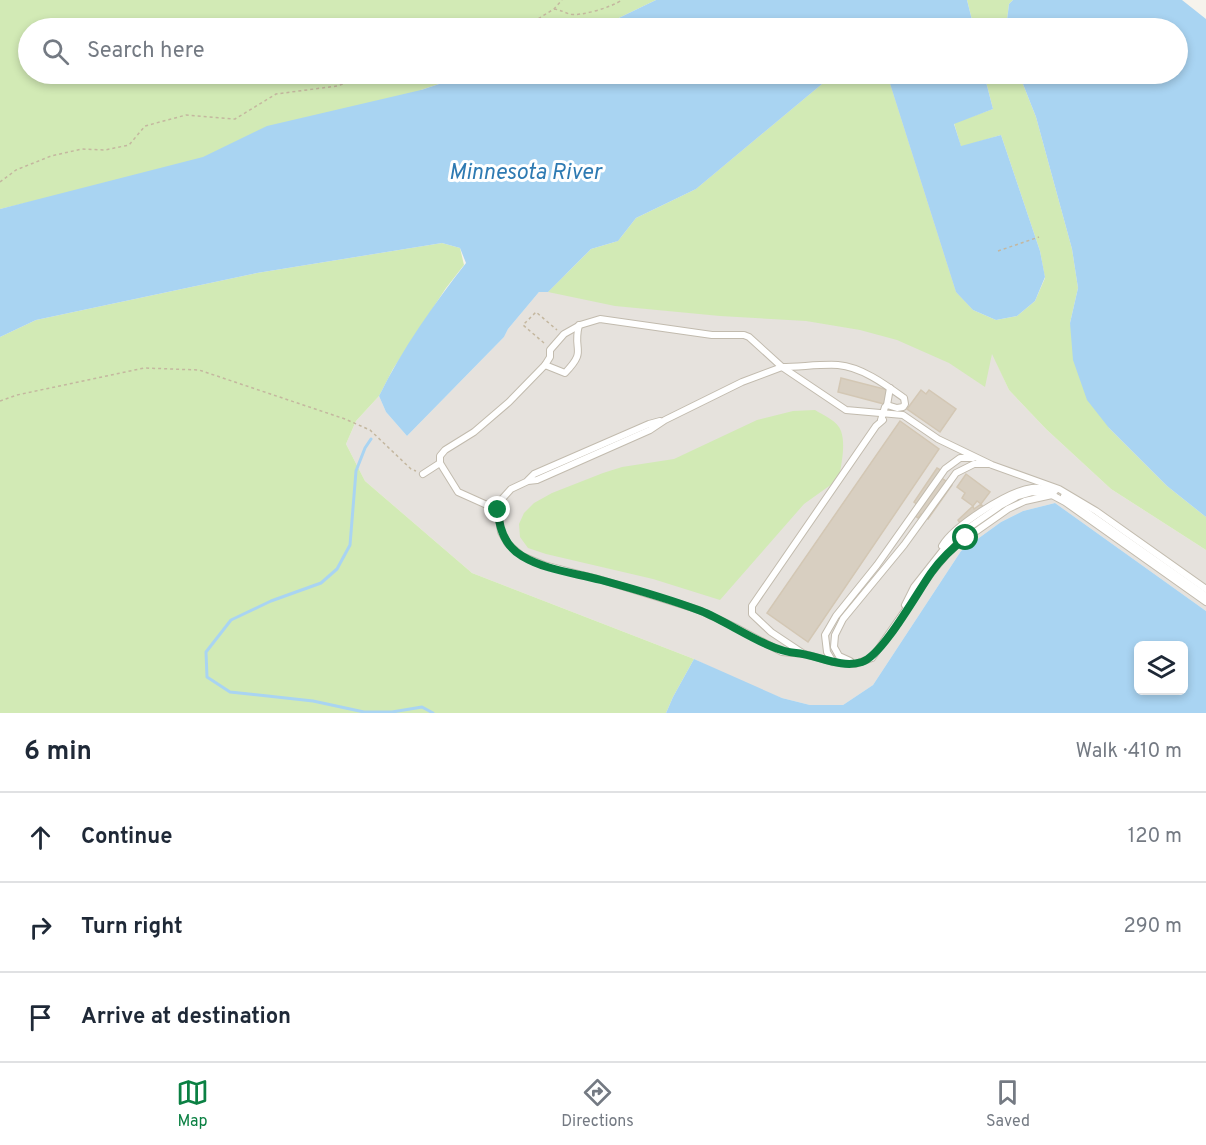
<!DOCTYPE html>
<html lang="en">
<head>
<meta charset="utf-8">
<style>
	:root { --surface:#fff; --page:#f6f6f7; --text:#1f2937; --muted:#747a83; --line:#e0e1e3; --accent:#0b8043 }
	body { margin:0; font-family:Overpass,sans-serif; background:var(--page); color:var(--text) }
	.controls { position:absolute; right:18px; bottom:18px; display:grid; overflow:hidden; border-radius:9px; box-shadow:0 3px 9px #0003 }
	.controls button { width:54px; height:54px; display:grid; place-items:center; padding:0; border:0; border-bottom:2px solid var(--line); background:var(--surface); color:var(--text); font:30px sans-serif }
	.stop { position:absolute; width:18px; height:18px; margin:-14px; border:4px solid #0b8043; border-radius:50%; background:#fff }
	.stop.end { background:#0b8043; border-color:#fff; box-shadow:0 2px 6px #0008 }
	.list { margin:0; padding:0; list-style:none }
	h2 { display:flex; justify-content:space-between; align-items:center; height:78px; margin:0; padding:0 24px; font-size:26px }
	h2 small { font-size:20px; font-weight:400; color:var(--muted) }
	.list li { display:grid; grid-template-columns:39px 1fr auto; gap:18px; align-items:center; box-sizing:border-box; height:90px; padding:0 24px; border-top:2px solid var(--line) }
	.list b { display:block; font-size:22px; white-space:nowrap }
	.list em { font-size:20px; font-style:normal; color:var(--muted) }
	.icon { flex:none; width:33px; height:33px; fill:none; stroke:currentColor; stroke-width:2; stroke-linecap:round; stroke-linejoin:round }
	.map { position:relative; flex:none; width:1206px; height:713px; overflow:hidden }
	.search { position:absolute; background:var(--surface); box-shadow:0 3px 9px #0003; left:18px; right:18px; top:18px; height:66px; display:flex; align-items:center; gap:15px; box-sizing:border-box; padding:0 21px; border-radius:33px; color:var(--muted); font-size:22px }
	.sheet { height:348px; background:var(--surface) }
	nav { display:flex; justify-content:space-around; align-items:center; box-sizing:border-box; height:84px; border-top:2px solid var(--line); background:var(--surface); font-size:16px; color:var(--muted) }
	nav a { display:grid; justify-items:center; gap:3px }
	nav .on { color:var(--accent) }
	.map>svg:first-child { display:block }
	.industrial { fill:#e6e2dd }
	.green { fill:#d2eab5 }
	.water { fill:#a9d4f2; fill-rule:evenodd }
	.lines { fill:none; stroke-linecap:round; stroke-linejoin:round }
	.stream { stroke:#a9d4f2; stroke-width:3 }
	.building { fill:#d8cfc1; stroke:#d3c7b4; stroke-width:1.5 }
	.lane-casing { stroke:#c2bbae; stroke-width:8 }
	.path { stroke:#c4b79f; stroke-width:1.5; stroke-dasharray:3 3; stroke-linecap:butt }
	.lane { stroke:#fff; stroke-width:6 }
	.route { stroke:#0b8043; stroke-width:8 }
	.labels { text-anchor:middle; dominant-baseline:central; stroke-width:6; stroke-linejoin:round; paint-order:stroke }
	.water-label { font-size:22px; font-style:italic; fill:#2e7ab2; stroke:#fff }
</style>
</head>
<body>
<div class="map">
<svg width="1206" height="713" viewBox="0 0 1206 713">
	<rect width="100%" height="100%" fill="#f6f3ec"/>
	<path class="industrial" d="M834,74H887L973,310L1009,390L1046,429L1111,489L1206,550V611L1055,503L1023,511L1001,522L961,551L873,685L843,705H810L782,698L753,687L694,659L472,573L365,481L346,444L356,421L379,396L386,412L407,436L504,337L508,329L539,292L696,189Z"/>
	<g class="green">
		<path d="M0,0H656L598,28H28V74H469L421,90L428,158L34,201L0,209Z"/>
		<path d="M967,0H1013L1009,4L1006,28H974Z"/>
		<path d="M834,74H887L956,292L973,310L996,320L1017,316L1035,301L1045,278L1040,251L1001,135L961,147L954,123L993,109L984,74H1019L1036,117L1072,249L1078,288L1070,323L1109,428L1167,486L1206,517V550L1111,489L1046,429L1009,390L992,354L985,387L949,363L897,340L860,330L806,321L720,316L615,306L548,292L591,249L618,241L636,218L696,189Z"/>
		<path d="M442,243L460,248L464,265L446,288L393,369L379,396L356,421L346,444L365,481L472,573L694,659L673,697L666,713H0V337L36,320L257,273Z"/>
		<path d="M815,410C823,415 838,421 841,431C846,445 841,465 839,479L804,504L720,600L653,579L546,554L528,548L520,537L519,524L524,513L534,503L552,493L603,473L622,467L674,459L757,420L793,411Z"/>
	</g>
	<g class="water">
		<path d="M656,0H967L974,28H598Z"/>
		<path d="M1013,0H1182L1206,19V517L1167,486L1109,428L1087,400L1073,360L1070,323L1078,288L1072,249L1036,117L1019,74H1178V28H1006L1009,4Z"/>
		<path d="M469,74H834L696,189L636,218L618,241L591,249L548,292H539L508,329L504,337L407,436L386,412L379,396C402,349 434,304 466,263L460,248L442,243L257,273L36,320L0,337V209L203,157L267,126L421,90Z"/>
		<path d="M887,74H984L993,109L954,124L961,146L1001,135L1040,251L1045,277L1035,301L1017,316L996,320L973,310L956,292Z"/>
		<path d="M1055,503L1206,611V713H666L673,697L694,659L782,698L810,705H843L873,685L961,551L1001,522L1023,511ZM1138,646H1184V690H1138Z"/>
	</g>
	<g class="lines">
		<path class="stream" d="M371,439L365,448L356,471L350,545L337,569L321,583L271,601L231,620L206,652L207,677L230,692L313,701L364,712H392L422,707L433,713"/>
	</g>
	<g class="building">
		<path d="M841,378L888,390L884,404L838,392Z"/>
		<path d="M921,390L926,394L929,390L956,409L940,432L907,409Z"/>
		<path d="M900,421L939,449L808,642L767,613Z"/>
		<path d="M937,468L944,472L940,477L952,485L928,519L921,514L918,518L914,515L918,505L914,502Z"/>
		<path d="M966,474L990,492L981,504L977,501L973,506L962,498L965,493L957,487Z"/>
		<path d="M981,504L989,516L966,532L958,520L973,506L974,509Z"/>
	</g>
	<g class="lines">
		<defs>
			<g id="lane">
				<path d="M545,365L565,373C588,349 572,352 579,325"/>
				<path d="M887,405L890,388"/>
				<path d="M423,474L440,463"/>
				<path d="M528,480L534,474L649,424L660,421"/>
				<path d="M1052,495L1025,501L1008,509L951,549L932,572L872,658L855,664L833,662L805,654L782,652L735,627L699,610L602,580L544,565L522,556L508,544L501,532L498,510L502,499L511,489L528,481L537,480L650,430L665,420L742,382L782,367L846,410L903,415L938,439L992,465L1059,489L1096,511L1206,589"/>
				<path d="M1064,496L1206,596"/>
				<path d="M498,510L458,492L440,463V456L445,450L474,432L509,402L545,365L550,357V350L564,334L580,325L600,319L712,335H744L749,337L782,367C799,367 821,364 838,365C862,367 886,385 904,398L905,404L903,407L897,408L887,405L885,407L881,420"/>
				<path d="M942,546C954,526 1008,491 1032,488C1040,487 1047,489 1055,491"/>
				<path d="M905,605L914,587L951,540L1000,506L1018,496L1032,492L1052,495L1065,502L1206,602"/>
				<path d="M804,654L771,632L752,614V606L876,426L883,420"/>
				<path d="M850,661L839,656L834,647L835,635L843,619L904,545L956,473L974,464H988"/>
				<path d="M833,662L827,652L825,635L836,616L877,565L945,469L960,458H973"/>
			</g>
		</defs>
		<use href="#lane" class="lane-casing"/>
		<g class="path">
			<path d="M554,9C560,10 564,12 569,14C580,17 612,7 622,0"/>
			<path d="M523,28L554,9L562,0"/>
			<path d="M0,182L16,170L51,156L82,149L105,150L129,145L145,126L186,115L235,119L276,94L337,86L373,74"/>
			<path d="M998,251L1039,237"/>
			<path d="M544,343L523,325L536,312L557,330"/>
			<path d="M0,401L17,395L144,368L199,370L345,419L370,430L411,469L416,471"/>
		</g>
		<use href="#lane" class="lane"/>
	</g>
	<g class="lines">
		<path class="route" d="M498,510C499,529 505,546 522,556C545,570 575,573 601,580C634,589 669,599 701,611C729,622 768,651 796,653C817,655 841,669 862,662C882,656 917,593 931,573C941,559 952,548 966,538"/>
	</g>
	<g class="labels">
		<g class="water-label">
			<text x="525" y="173">Minnesota River</text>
		</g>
	</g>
</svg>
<div class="controls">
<button><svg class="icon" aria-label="layers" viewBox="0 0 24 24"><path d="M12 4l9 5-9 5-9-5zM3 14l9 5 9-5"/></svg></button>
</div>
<div class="stop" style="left:966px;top:538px"></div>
<div class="stop end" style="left:498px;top:510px"></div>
<div class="search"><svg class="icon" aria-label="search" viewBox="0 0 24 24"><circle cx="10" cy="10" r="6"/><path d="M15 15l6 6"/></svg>Search here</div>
</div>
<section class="sheet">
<h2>6 min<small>Walk · 410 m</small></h2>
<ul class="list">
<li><svg class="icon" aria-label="ahead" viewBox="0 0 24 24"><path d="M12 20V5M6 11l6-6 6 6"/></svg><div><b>Continue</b></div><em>120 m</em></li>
<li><svg class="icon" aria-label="right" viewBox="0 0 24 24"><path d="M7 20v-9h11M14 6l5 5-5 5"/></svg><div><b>Turn right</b></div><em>290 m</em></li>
<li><svg class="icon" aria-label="arrive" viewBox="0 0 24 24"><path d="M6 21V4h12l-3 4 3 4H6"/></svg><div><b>Arrive at destination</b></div></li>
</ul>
</section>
<nav>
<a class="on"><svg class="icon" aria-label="map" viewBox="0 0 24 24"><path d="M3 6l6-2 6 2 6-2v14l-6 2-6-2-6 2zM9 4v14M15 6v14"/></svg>Map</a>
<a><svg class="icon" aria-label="directions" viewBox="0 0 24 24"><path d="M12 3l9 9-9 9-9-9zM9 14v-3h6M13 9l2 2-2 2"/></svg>Directions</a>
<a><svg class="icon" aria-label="saved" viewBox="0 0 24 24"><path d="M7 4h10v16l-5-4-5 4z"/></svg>Saved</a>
</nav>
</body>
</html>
